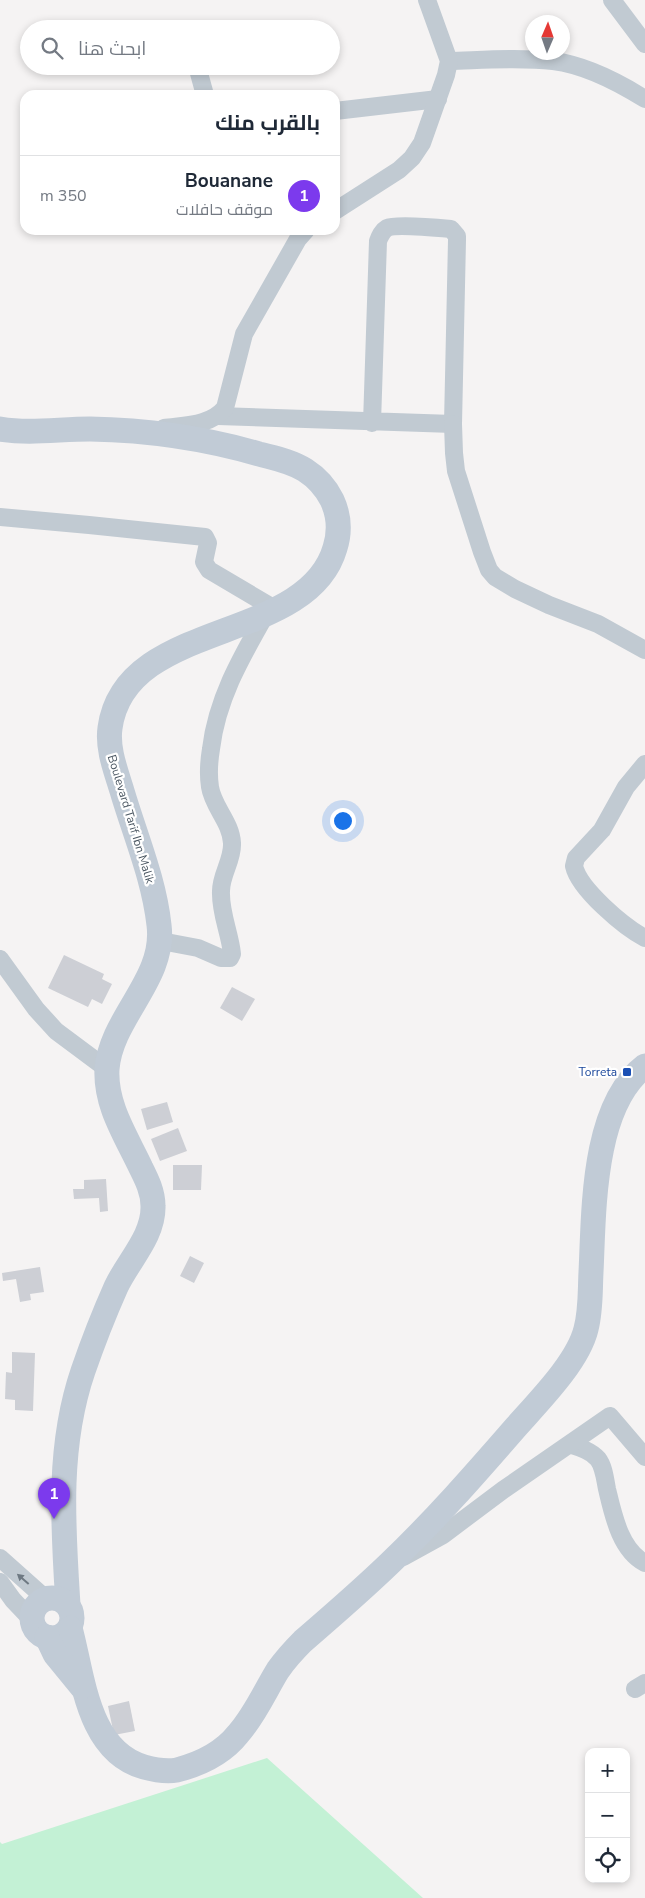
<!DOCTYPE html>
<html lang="ar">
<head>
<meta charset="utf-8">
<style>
	:root { --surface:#fff; --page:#f6f6f7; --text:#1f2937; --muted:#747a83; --line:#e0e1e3; --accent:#7c3aed }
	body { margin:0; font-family:"Nunito Sans",Cairo,sans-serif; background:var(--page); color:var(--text); direction:rtl }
	.controls { position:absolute; right:15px; bottom:15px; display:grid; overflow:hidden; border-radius:10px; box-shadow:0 2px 8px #0003 }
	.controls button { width:45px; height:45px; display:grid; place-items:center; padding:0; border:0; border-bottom:1px solid var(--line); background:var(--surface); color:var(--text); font:25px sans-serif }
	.compass { position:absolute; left:525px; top:15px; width:45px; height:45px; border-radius:50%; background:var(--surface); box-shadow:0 2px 8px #0003; rotate:2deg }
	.you { position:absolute; left:342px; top:820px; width:18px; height:18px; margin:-12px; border:4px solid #fff; border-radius:50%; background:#1a73e8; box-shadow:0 0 0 8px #1a73e833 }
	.badge { display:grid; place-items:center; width:32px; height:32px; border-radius:50%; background:var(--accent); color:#fff; font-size:16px; font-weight:700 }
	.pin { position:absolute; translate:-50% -41px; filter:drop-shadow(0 1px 2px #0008) }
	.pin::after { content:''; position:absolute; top:26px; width:18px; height:15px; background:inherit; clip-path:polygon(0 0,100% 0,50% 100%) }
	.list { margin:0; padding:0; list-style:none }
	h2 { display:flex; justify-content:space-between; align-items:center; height:65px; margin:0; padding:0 20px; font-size:21px }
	h2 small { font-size:16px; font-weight:400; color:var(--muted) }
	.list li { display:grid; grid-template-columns:32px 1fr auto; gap:15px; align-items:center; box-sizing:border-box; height:80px; padding:0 20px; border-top:1px solid var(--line) }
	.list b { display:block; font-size:19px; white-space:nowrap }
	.list p { margin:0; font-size:16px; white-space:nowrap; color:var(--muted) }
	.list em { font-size:16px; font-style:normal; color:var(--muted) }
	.icon { flex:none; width:28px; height:28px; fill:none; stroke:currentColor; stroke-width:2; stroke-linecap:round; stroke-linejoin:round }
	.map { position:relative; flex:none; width:645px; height:1898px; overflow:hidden; direction:ltr }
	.search { position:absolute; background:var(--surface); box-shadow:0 2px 8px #0003; left:20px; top:20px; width:320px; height:55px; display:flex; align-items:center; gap:12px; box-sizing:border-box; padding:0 18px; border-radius:28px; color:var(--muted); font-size:19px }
	.panel { position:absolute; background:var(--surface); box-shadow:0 2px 8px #0003; left:20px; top:90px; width:320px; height:145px; border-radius:15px; direction:rtl }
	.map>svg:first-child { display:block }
	.green { fill:#c3f1d5 }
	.building { fill:#cdcfd5 }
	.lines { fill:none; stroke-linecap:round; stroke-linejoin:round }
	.street { stroke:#c1cad2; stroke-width:18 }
	.secondary { stroke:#c1cbd6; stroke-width:25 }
	.oneway { fill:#6e7983 }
	.transit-dot { fill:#1a4fb4; stroke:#fff; stroke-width:2 }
	.labels { text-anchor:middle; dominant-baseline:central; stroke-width:4.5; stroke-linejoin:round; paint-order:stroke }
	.street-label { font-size:12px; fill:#4a5661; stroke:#fff }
	.transit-label { font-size:12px; fill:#164399; stroke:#fff; text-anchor:end }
</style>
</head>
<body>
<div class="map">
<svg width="645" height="1898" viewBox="0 0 645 1898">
	<rect width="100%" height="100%" fill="#f5f3f3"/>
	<path class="green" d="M267,1758L423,1898H0V1842L2,1844Z"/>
	<g class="building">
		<path d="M64,955L104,974L102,979L112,984L102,1004L92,999L88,1007L48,988Z"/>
		<path d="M232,987L255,999L242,1021L220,1008Z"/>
		<path d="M167,1102L173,1122L147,1130L141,1109Z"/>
		<path d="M178,1128L187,1151L160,1161L151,1139Z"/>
		<path d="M173,1165H202L201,1190H173Z"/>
		<path d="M106,1179L108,1211L100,1212L99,1198L74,1199L73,1189H84V1180Z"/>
		<path d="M190,1256L204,1263L194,1283L180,1276Z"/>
		<path d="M40,1267L44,1292L30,1294L31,1300L20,1302L16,1279L3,1281L2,1273Z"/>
		<path d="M12,1352L35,1353L33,1411L15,1410V1400L5,1399L6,1372L12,1373Z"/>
		<path d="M129,1701L135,1731L114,1735L108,1706Z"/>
	</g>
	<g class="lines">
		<g class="street">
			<path d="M612,0L645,44"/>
			<path d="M449,61C483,60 519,57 553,61C586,65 618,82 645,99"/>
			<path d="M197,66L205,95"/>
			<path d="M335,111L438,99"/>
			<path d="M335,211L399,170L412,158L422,143L446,75L449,61L427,0"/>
			<path d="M218,416L453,424L457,240V236L451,229C440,228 395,224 387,228C382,231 380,236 378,241L372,423"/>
			<path d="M453,424L454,453L456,471L482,552L489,570L495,577L515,589L549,605L598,624L645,650"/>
			<path d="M164,428C185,425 210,426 225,408L244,334L298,239L306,230"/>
			<path d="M0,517L89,525L205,537L208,543L204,562L209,570L275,609"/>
			<path d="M645,764L626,787L602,830L576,858L574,866C579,889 624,927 645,938"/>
			<path d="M161,941L198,948L221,958H230L232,954C230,933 220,913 221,891C221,874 233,860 232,843C231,822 213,807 210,787C208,774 209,761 211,749C217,698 242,656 267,612"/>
			<path d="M0,959L36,1009L56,1031L107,1069"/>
			<path d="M571,1445C581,1448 591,1451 598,1459C604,1467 605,1479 607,1489C613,1514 620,1550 645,1563"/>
			<path d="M403,1557L443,1535L503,1490L610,1416L645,1457"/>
			<path d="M0,1558L46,1599"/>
			<path d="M0,1582L13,1600L32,1620"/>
			<path d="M635,1689L645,1683"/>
		</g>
		<g class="secondary">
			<path d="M0,429C30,434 59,429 90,429C147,430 204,438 259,454C274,458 291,461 305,470C316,477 326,488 332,500C339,515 340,532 335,548C307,645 125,618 110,728C107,749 116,771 122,791C135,835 154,879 159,925C166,979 111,1017 107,1069C105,1105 126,1136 141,1168C147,1180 153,1192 153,1206C154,1236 128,1261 116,1287C104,1314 93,1342 83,1371C57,1447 63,1526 68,1605"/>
			<circle cx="52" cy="1618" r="20"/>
			<path d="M70,1628C83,1675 87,1751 144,1767C155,1770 166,1772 177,1770C200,1764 223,1753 238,1734C255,1715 265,1691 278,1670C285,1660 294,1650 303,1641C332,1616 362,1590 390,1563C435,1520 476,1473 516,1427C539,1401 578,1362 586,1329C591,1310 590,1291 591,1272C594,1211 592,1106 645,1066"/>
			<path d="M47,1637L55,1654L82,1687"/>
		</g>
	</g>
	<defs><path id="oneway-solid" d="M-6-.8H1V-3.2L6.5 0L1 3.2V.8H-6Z" transform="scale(1.25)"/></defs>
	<use class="oneway" href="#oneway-solid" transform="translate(23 1579) rotate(-139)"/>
	<rect class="transit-dot" x="622" y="1067" width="10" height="10" rx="2.5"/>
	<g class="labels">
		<g class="street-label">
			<text transform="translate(131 819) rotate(73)">Boulevard Tarif Ibn Malik</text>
		</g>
		<g class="transit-label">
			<text x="617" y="1072">Torreta</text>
		</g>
	</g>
</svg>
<div class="controls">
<button>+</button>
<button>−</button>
<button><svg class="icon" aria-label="locate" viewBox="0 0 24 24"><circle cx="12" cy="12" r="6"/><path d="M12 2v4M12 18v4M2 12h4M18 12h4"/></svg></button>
</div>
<svg class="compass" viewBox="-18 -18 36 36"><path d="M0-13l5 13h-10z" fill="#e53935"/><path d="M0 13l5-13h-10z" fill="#747a83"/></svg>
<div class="you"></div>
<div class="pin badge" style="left:54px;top:1519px">1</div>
<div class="search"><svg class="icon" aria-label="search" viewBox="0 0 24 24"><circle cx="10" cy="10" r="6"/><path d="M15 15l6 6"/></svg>ابحث هنا</div>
<section class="panel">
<h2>بالقرب منك<small></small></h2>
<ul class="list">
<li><span class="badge">1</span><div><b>Bouanane</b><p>موقف حافلات</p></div><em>350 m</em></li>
</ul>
</section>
</div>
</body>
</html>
